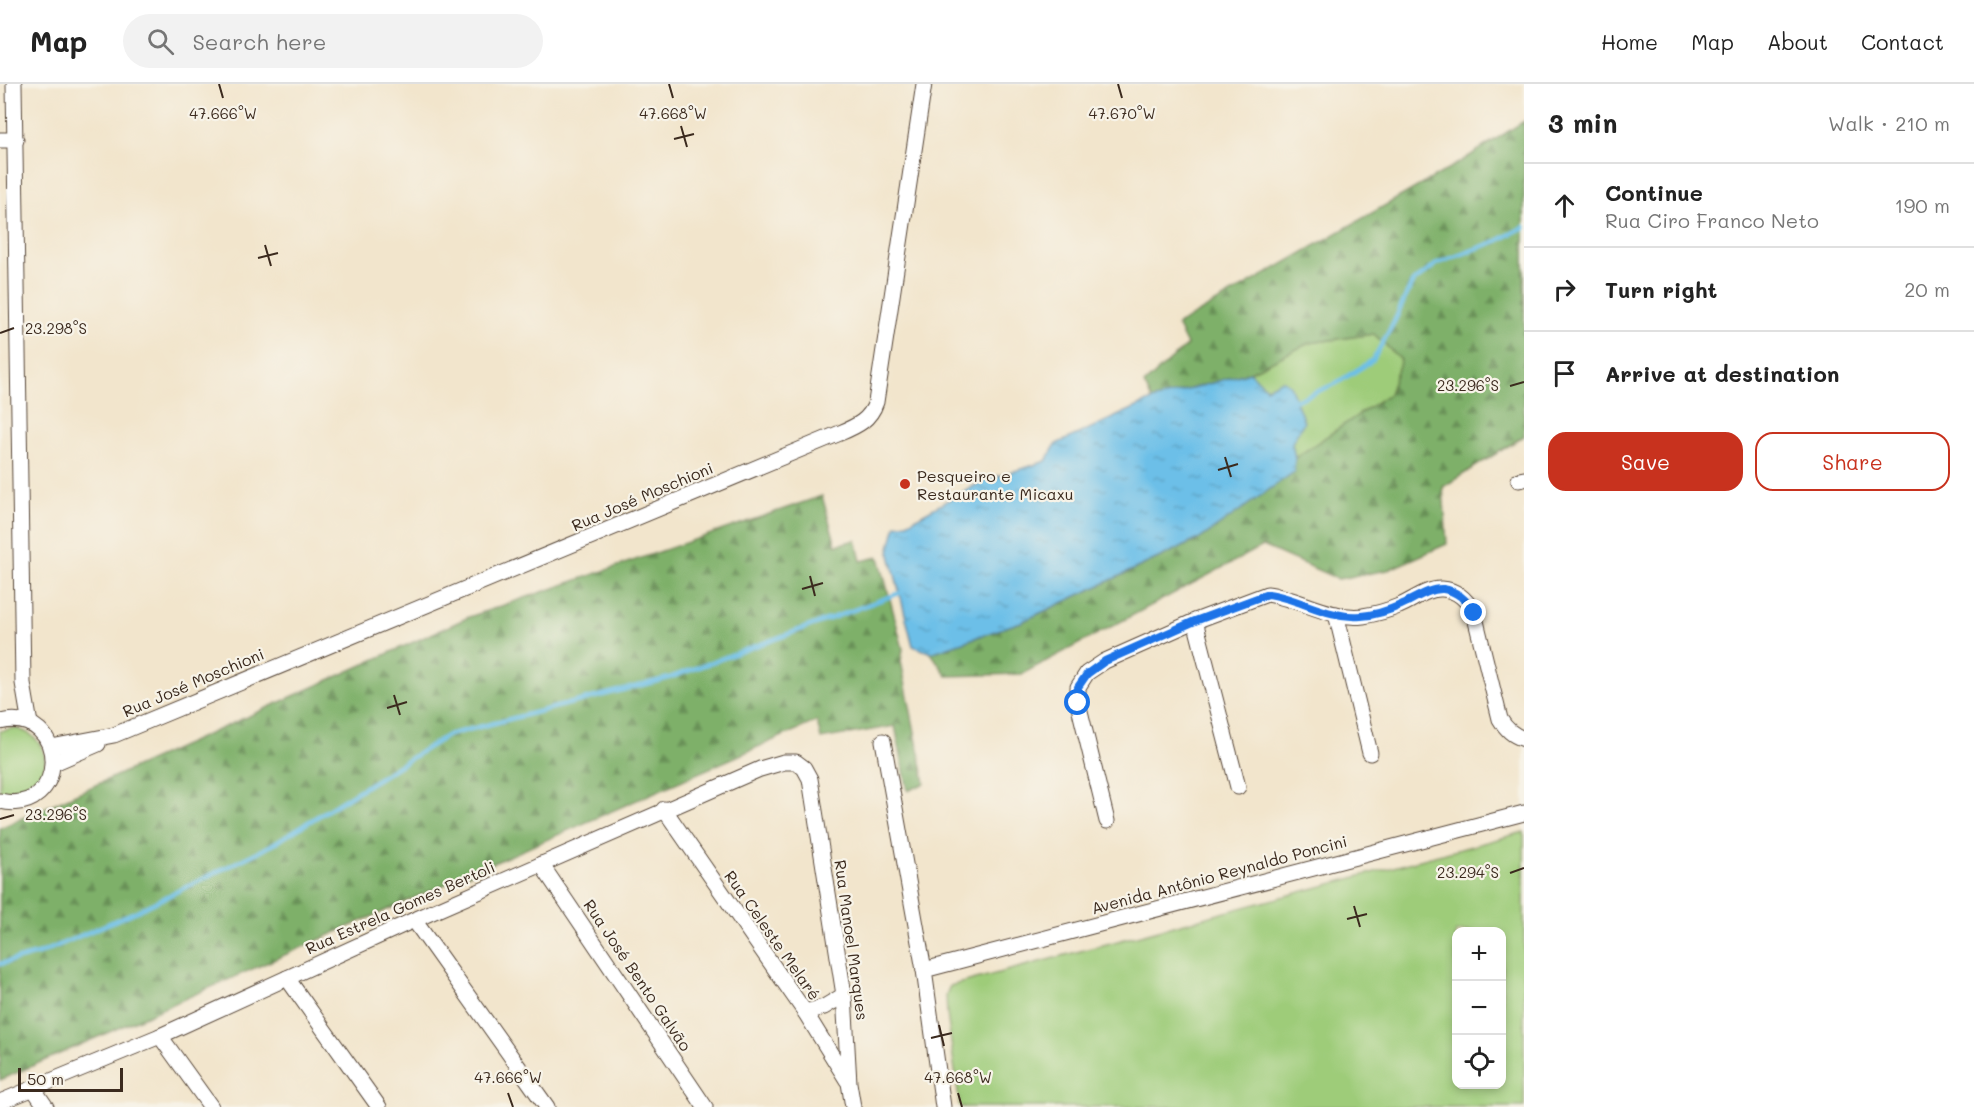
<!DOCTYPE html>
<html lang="en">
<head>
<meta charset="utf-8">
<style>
	:root { --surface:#fff; --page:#f2f2f2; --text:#222; --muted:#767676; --line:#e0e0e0; --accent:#c8321e }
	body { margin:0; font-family:Mali,sans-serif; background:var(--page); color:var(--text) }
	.controls { position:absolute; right:18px; bottom:18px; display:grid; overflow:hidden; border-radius:12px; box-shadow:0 3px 9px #0003 }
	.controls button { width:54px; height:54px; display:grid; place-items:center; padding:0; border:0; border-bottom:2px solid var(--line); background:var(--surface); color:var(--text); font:30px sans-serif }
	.scale { position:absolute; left:18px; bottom:15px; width:105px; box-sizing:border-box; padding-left:6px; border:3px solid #3b2a1e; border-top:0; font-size:16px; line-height:21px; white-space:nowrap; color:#3b2a1e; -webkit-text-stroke:4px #f7f3e8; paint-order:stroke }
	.stop { position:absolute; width:18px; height:18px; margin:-14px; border:4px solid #1a73e8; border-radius:50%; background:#fff }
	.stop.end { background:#1a73e8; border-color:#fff; box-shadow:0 2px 6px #0008 }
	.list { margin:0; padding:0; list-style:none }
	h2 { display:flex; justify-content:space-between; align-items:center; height:78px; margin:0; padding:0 24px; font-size:26px }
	h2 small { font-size:20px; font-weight:400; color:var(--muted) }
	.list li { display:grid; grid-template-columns:39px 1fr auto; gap:18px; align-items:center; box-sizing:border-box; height:84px; padding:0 24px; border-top:2px solid var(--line) }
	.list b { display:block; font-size:22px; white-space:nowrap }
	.list p { margin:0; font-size:20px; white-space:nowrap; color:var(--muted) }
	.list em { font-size:20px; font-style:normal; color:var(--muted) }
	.actions { display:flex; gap:12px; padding:18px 24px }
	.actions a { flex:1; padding:14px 0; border:2px solid var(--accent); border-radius:18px; text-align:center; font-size:21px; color:var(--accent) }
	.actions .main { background:var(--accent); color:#fff }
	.icon { flex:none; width:33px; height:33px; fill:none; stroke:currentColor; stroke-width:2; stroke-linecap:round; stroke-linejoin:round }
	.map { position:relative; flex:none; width:1524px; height:1023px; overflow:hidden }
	header { display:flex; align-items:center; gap:36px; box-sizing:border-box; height:84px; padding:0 30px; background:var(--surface); border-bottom:2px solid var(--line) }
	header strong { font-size:28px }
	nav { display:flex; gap:33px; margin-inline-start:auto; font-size:21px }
	.search { width:420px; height:54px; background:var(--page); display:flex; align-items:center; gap:15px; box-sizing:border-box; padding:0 21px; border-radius:33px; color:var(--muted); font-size:22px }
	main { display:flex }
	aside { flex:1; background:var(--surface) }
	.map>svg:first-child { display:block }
	.green { fill:#9ecc79; stroke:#6c7b4c; stroke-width:1.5; fill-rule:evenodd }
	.forest { fill:url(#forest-firs); stroke:#5c6d44; stroke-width:1.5 }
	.water { fill:url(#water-ripples); stroke:#547483; stroke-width:1.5 }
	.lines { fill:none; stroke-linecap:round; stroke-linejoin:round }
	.stream { stroke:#6cbfe8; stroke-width:4.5 }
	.minor-casing { stroke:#564638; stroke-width:17 }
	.minor { stroke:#fff; stroke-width:15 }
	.route { stroke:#1a73e8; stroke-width:8 }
	.ticks { fill:none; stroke:#3b2a1e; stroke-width:2 }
	.poi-dot { fill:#c8321e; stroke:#f7f3e8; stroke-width:2 }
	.labels { text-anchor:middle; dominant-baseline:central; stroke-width:4.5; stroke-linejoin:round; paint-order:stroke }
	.poi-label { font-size:16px; fill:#3b2a1e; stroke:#f7f3e8; text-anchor:start }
	.street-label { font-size:16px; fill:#3b2a1e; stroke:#f7f3e8 }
	.ticks-label { font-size:15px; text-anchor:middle; fill:#3b2a1e; stroke:#f7f3e8; stroke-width:4.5; stroke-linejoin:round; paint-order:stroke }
</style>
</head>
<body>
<header>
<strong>Map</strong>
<div class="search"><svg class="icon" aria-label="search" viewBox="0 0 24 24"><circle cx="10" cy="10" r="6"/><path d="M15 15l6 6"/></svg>Search here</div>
<nav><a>Home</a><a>Map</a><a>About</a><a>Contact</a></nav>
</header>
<main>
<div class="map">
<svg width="1524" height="1023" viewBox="0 0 1524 1023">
	<defs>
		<pattern id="forest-firs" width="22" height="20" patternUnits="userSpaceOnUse" patternTransform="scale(1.5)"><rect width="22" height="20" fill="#7eb069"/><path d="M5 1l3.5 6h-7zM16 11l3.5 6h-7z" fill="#688f56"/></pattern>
		<pattern id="water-ripples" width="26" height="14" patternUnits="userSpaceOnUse" patternTransform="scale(1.5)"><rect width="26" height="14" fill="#6cbfe8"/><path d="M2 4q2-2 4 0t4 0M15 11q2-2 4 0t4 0" fill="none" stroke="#5a9bbb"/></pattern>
	</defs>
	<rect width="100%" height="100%" fill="#f7f3e8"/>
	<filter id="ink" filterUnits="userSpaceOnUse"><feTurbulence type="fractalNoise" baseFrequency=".0167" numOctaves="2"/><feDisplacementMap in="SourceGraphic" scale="12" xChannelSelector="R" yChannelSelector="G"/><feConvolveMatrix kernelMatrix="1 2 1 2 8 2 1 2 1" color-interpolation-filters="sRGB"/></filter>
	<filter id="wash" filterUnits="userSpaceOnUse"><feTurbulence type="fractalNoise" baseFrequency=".008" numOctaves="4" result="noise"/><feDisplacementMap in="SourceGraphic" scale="24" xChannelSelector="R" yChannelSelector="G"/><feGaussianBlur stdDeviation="1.35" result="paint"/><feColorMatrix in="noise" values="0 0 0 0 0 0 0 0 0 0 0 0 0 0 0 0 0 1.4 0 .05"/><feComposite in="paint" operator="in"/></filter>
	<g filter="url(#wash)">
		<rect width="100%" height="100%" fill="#f2e5cc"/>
		<g class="green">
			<path d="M1374,250L1401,276L1389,310L1295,374C1288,343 1272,310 1250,288L1309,259Z"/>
			<path d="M14,644C67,655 45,725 0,709V647Z"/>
			<path d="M1524,748V1023H960L947,930L946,911L950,902ZM1456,848H1502V1000H1456Z"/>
		</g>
		<g class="forest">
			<path d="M1524,37V352L1443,403L1447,460L1388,486L1338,495L1263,462L1022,590L947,592L931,569L1021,538L1201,454L1293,388L1295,374L1389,310L1401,276L1374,250L1309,259L1250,288L1152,316L1144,300L1187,261L1177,241L1457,80Z"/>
			<path d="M822,412L836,461L856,456L861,477L879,473L903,565L901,577L925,699L908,707L895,642L821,655L817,637L0,996V744L469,533Z"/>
		</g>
		<path class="water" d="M1250,288L1266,304L1282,296L1290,301L1304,338L1292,359L1295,374L1294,388L1201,454L1021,538L931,569L913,562L889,467L896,441L907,439L983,397L1046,377L1056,360L1152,316Z"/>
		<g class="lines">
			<g class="stream">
				<path d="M1290,319L1335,300L1373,276L1394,238L1412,199L1438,179L1497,157L1524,143"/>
				<path d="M0,880L41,869L137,827L270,762L448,651L669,594L905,507"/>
			</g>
		</g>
	</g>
	<g filter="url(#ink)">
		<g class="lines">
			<defs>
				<g id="minor">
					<path d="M14,0L23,599L30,640"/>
					<path d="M0,56H16"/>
					<path d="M1519,396L1524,395"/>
					<path d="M1336,530L1370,669"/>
					<path d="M1195,537L1238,703"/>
					<path d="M0,638C70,622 69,733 0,717"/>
					<path d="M883,657L924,886L943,1023"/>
					<path d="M51,663L114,651L840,349C857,342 870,336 876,318L924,0"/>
					<path d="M54,679L98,660"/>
					<path d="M664,725L805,928L847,996"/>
					<path d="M1107,737L1078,619V603L1087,589L1105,577L1195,537L1267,510C1299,514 1330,536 1363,532C1375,530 1387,527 1399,522C1412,517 1427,504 1442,505C1458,506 1467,516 1474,529L1500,635C1506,645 1512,651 1524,655"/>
					<path d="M541,780L705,1023"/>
					<path d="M414,836L547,1023"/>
					<path d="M924,886L1524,729"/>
					<path d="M287,894L379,1023"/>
					<path d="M805,928L824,923L844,911"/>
					<path d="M160,952L211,1023"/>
					<path d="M33,1004L46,1023"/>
					<path d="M0,1018L160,952L414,836L760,685L784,678H796L804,684L810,695L844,911L849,999L853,1023"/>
				</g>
			</defs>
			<use href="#minor" class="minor-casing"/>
			<use href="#minor" class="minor"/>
		</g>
	</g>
	<g class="lines" filter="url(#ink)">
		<path class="route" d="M1078,619V603L1087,590L1105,577L1195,537L1268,510C1299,514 1328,535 1361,532C1374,531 1388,527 1401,521C1413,516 1429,504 1443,505C1458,507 1467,516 1474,529"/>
	</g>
	<path class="ticks" d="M219,0L223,14M669,0L673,14M1118,0L1122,14M681,42L687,63M674,55L694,50M265,161L271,182M258,174L278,169M0,249L14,244M1510,302L1524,298M1225,373L1231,393M1218,386L1238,380M810,492L815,512M802,505L823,499M394,611L400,631M387,624L407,618M0,735L14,731M1510,789L1524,784M1354,822L1360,843M1347,835L1367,830M939,941L944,962M931,954L952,949M508,1009L513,1023M958,1009L962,1023"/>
	<circle class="poi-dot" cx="905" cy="400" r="6"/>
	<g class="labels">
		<g class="poi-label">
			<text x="917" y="391">Pesqueiro e<tspan x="917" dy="18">Restaurante Micaxu</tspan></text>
		</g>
		<g class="street-label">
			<text transform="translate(642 412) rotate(-23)">Rua José Moschioni</text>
			<text transform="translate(193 598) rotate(-23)">Rua José Moschioni</text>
			<text transform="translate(1219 790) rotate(-15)">Avenida Antônio Reynaldo Poncini</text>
			<text transform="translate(400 823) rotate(-24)">Rua Estrela Gomes Bertoli</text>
			<text transform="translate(773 851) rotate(55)">Rua Celeste Melaré</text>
			<text transform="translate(852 856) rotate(82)">Rua Manoel Marques</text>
			<text transform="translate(638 891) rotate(56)">Rua José Bento Galvão</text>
		</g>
	</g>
	<g class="ticks-label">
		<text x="223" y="35">47.666°W</text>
		<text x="673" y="35">47.668°W</text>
		<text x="1122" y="35">47.670°W</text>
		<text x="56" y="250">23.298°S</text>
		<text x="1468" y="307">23.296°S</text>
		<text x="56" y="736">23.296°S</text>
		<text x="1468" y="794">23.294°S</text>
		<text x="508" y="999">47.666°W</text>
		<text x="958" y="999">47.668°W</text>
	</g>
</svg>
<div class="controls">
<button>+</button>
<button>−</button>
<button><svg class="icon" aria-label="locate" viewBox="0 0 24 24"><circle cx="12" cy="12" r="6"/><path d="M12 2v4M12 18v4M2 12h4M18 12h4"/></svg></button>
</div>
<div class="scale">50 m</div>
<div class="stop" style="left:1078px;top:619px"></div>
<div class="stop end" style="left:1474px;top:529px"></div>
</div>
<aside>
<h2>3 min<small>Walk · 210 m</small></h2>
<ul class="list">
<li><svg class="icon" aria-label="ahead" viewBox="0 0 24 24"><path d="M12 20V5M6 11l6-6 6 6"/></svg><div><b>Continue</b><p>Rua Ciro Franco Neto</p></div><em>190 m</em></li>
<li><svg class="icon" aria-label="right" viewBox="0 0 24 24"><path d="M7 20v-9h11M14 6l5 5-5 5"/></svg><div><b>Turn right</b></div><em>20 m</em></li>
<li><svg class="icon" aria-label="arrive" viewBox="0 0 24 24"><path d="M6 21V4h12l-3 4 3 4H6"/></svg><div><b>Arrive at destination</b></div></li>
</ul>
<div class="actions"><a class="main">Save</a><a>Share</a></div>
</aside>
</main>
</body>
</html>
